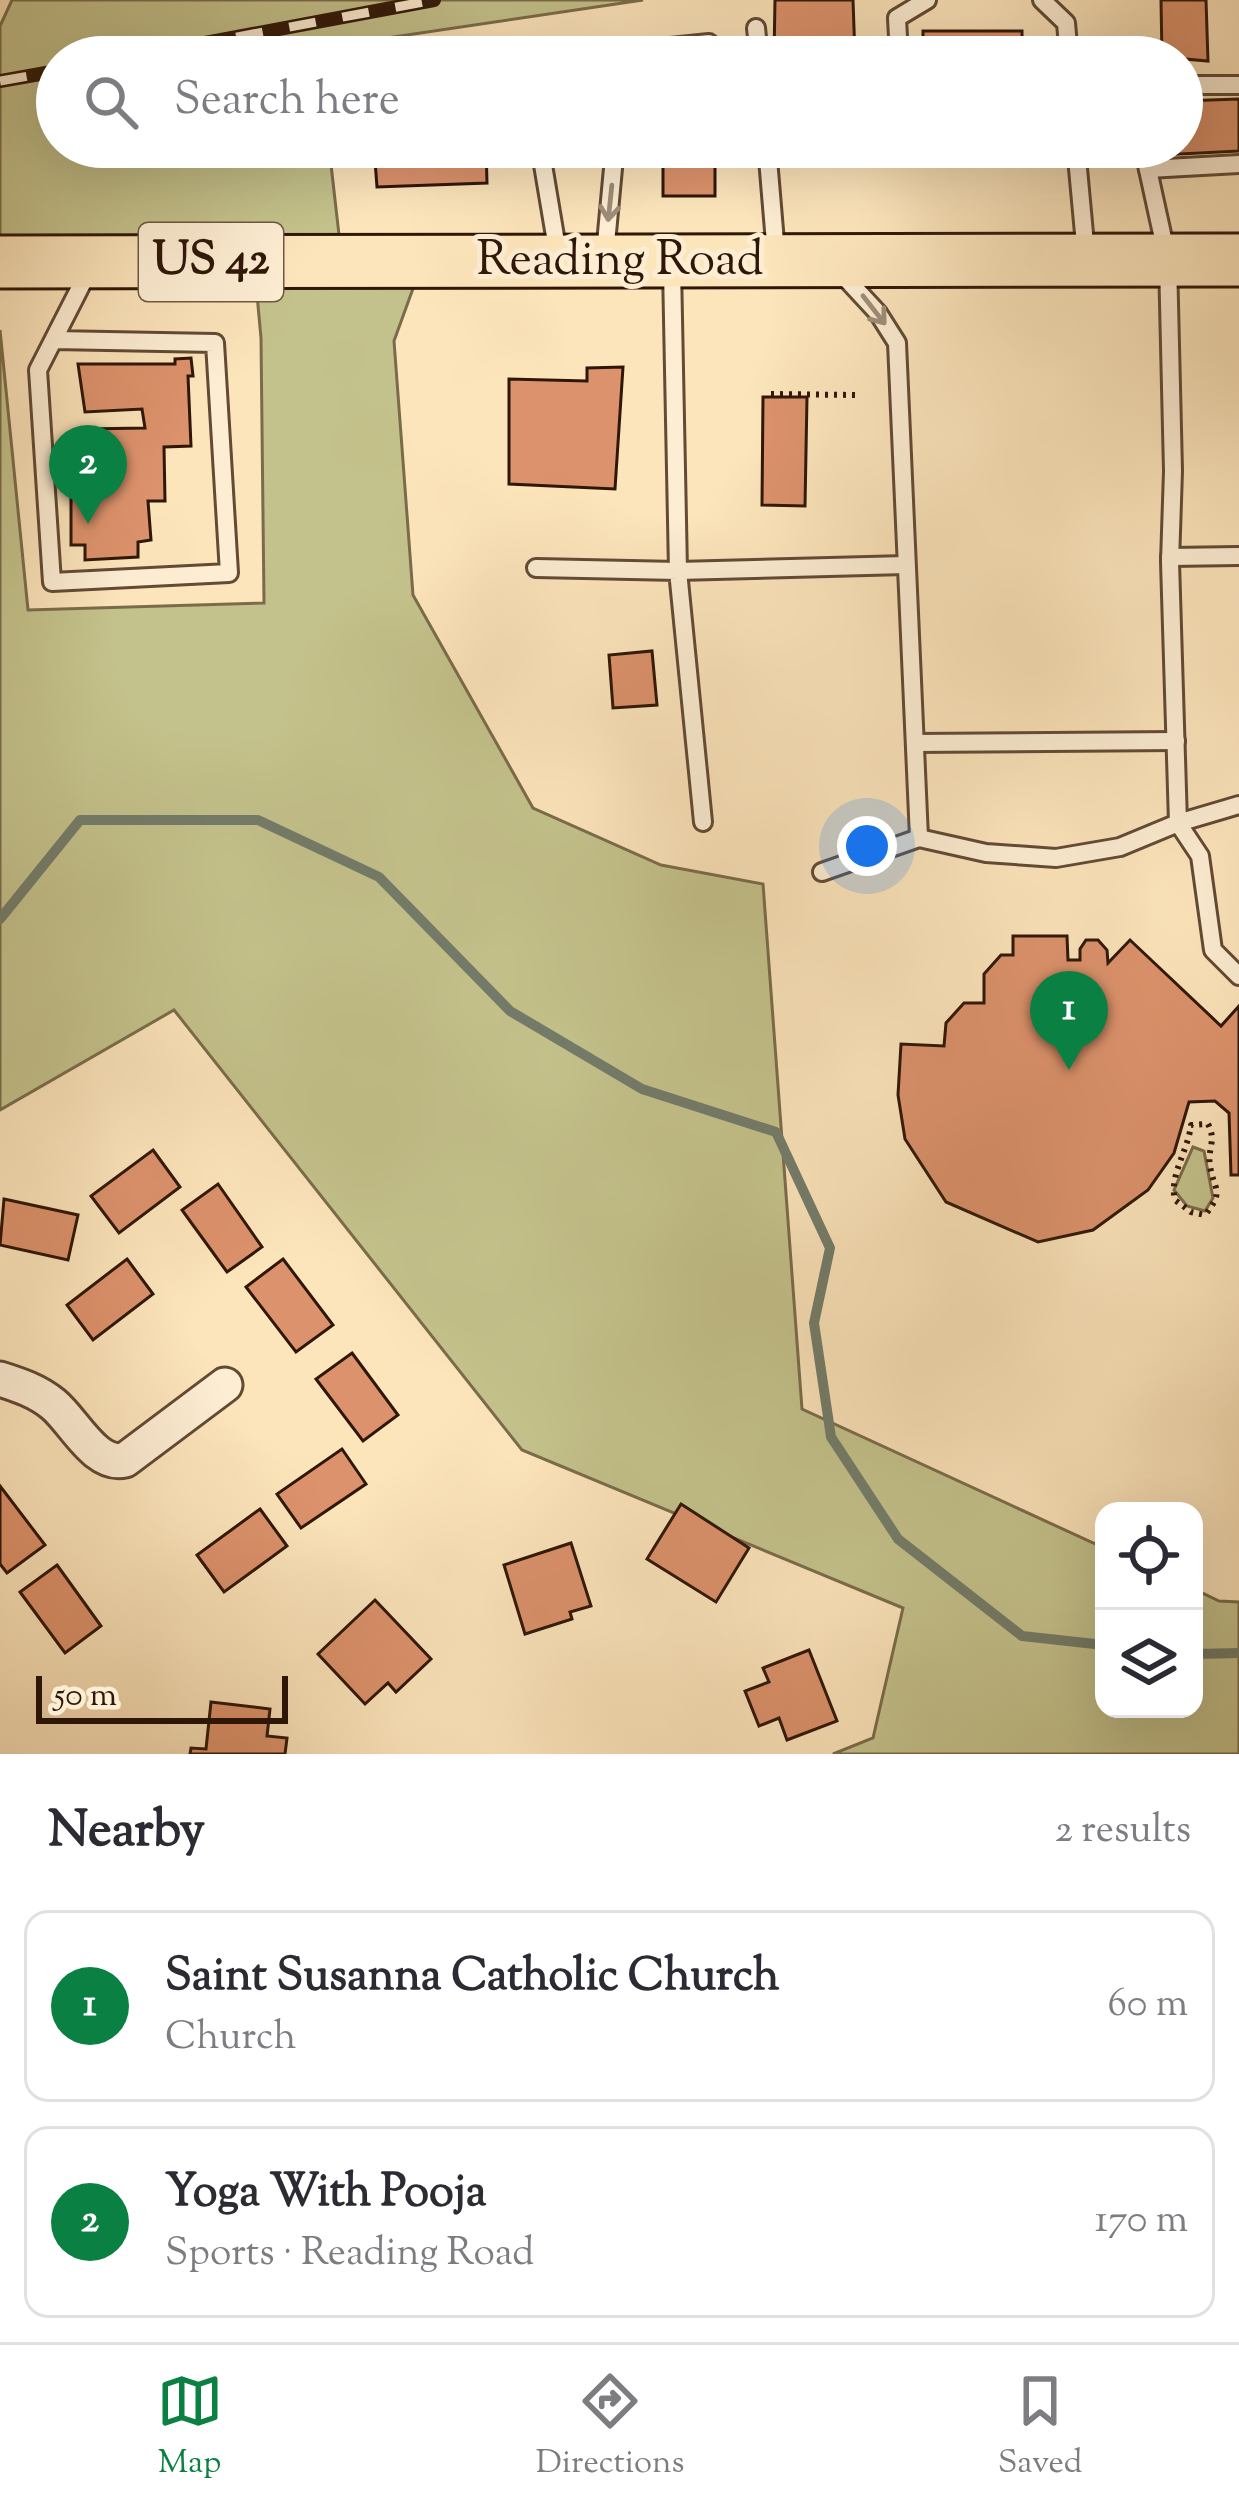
<!DOCTYPE html>
<html lang="en">
<head>
<meta charset="utf-8">
<style>
	:root { --surface:#fff; --page:#f2f2f3; --text:#2b2b33; --muted:#7c7c81; --line:#e1e1e2; --accent:#0b8043 }
	body { margin:0; font-family:"Sorts Mill Goudy",serif; background:var(--page); color:var(--text) }
	.controls { position:absolute; right:36px; bottom:36px; display:grid; overflow:hidden; border-radius:24px; box-shadow:0 12px 48px #0002 }
	.controls button { width:108px; height:108px; display:grid; place-items:center; padding:0; border:0; border-bottom:3px solid var(--line); background:var(--surface); color:var(--text); font:60px sans-serif }
	.scale { position:absolute; left:36px; bottom:30px; width:252px; box-sizing:border-box; padding-left:12px; border:6px solid #2f1708; border-top:0; font-size:33px; line-height:42px; white-space:nowrap; color:#2f1708; -webkit-text-stroke:9px #fdedd3; paint-order:stroke }
	.you { position:absolute; left:867px; top:846px; width:42px; height:42px; margin:-30px; border:9px solid #fff; border-radius:50%; background:#1a73e8; box-shadow:0 0 0 18px #1a73e833 }
	.badge { display:grid; place-items:center; width:78px; height:78px; border-radius:50%; background:var(--accent); color:#fff; font-size:39px; font-weight:700 }
	.pin { position:absolute; translate:-50% -99px; filter:drop-shadow(0 3px 6px #0008) }
	.pin::after { content:''; position:absolute; top:63px; width:42px; height:36px; background:inherit; clip-path:polygon(0 0,100% 0,50% 100%) }
	.list { margin:0; padding:0; list-style:none }
	h2 { display:flex; justify-content:space-between; align-items:center; height:156px; margin:0; padding:0 48px; font-size:51px }
	h2 small { font-size:39px; font-weight:400; color:var(--muted) }
	.list li { display:grid; grid-template-columns:78px 1fr auto; gap:36px; align-items:center; box-sizing:border-box; height:192px; margin:0 24px 24px; padding:0 24px; border:3px solid var(--line); border-radius:24px }
	.list b { display:block; font-size:45px; white-space:nowrap }
	.list p { margin:0; font-size:39px; white-space:nowrap; color:var(--muted) }
	.list em { font-size:39px; font-style:normal; color:var(--muted) }
	.icon { flex:none; width:66px; height:66px; fill:none; stroke:currentColor; stroke-width:2; stroke-linecap:round; stroke-linejoin:round }
	.map { position:relative; flex:none; width:1239px; height:1754px; overflow:hidden }
	.search { position:absolute; background:var(--surface); box-shadow:0 12px 48px #0002; left:36px; right:36px; top:36px; height:132px; display:flex; align-items:center; gap:30px; box-sizing:border-box; padding:0 42px; border-radius:66px; color:var(--muted); font-size:45px }
	.sheet { height:588px; background:var(--surface) }
	nav { display:flex; justify-content:space-around; align-items:center; box-sizing:border-box; height:168px; border-top:3px solid var(--line); background:var(--surface); font-size:33px; color:var(--muted) }
	nav a { display:grid; justify-items:center; gap:6px }
	nav .on { color:var(--accent) }
	.map>svg:first-child { display:block }
	.green { fill:#c4c28c; stroke:#7a6c4a; stroke-width:3 }
	.lines { fill:none; stroke-linecap:round; stroke-linejoin:round }
	.stream { stroke:#737c6a; stroke-width:10 }
	.building { fill:#dc926c; stroke:#2f1708; stroke-width:3 }
	.lane-casing { stroke:#624a35; stroke-width:22 }
	.street-casing { stroke:#624a35; stroke-width:39 }
	.primary-casing { stroke:#2f1708; stroke-width:57 }
	.path { stroke:#2f1708; stroke-width:6; stroke-dasharray:3 6; stroke-linecap:butt }
	.lane { stroke:#fdedd3; stroke-width:16 }
	.street { stroke:#fdedd3; stroke-width:33 }
	.primary { stroke:#fce4bb; stroke-width:51 }
	.rail-casing { stroke:#2f1708; stroke-width:14 }
	.rail { stroke:#fdedd3; stroke-width:9; stroke-dasharray:27; stroke-linecap:butt }
	.oneway { stroke:#a08d78 }
	.labels { text-anchor:middle; dominant-baseline:central; stroke-width:10; stroke-linejoin:round; paint-order:stroke }
	.shield { fill:#fdedd3; stroke:#6d5745; stroke-width:3 }
	.shield-label { font-size:45px; font-weight:bold; fill:#2f1708 }
	.street-label { font-size:48px; fill:#2f1708; stroke:#fdedd3 }
</style>
</head>
<body>
<div class="map">
<svg width="1239" height="1754" viewBox="0 0 1239 1754">
	<rect width="100%" height="100%" fill="#fce4bb"/>
	<filter id="stains"><feTurbulence type="fractalNoise" baseFrequency=".00167" numOctaves="4"/><feColorMatrix values="0 0 0 0 .2 0 0 0 0 .09 0 0 0 0 .02 0 0 0 .5 -.17"/></filter>
	<radialGradient id="worn" r=".72"><stop offset=".6" stop-color="#630" stop-opacity="0"/><stop offset="1" stop-color="#630" stop-opacity=".3"/></radialGradient>
	<g class="green">
		<path d="M12,0H643L319,48V57H57V147H329L342,261H423L394,341L413,595L533,808L661,865L763,884L802,1409L1104,1548V1709H1194V1589L1219,1601L1239,1602V1754H833L873,1738L903,1608L522,1450L174,1010L0,1110V330L28,610L264,603L261,338L254,262H0V26Z"/>
		<path d="M1193,1147L1204,1151L1213,1198L1205,1211L1187,1206L1174,1190Z"/>
	</g>
	<g class="lines">
		<g class="stream">
			<path d="M0,919L80,820H258L379,877L510,1011L642,1089L776,1132L830,1248L814,1323L831,1437L898,1539L1022,1636L1104,1645"/>
			<path d="M1194,1654L1239,1653"/>
		</g>
	</g>
	<g class="building">
		<path d="M775,0H853L855,57H774Z"/>
		<path d="M1161,0H1206L1208,61L1162,57Z"/>
		<rect x="923" y="31" width="99" height="26"/>
		<path d="M1239,99V151L1161,155V147H1182V101Z"/>
		<path d="M374,147H486L487,183L377,187Z"/>
		<rect x="663" y="147" width="52" height="49"/>
		<path d="M792,147H857V153L793,155Z"/>
		<path d="M191,358L193,376H188L191,446L164,447L165,501H148L151,540L138,542V557L85,560V545H71V494H84L83,429L145,428L142,409L85,412L78,364H175V359Z"/>
		<path d="M623,367L615,489L509,484V379L587,381V368Z"/>
		<path d="M763,397H807L805,506L762,505Z"/>
		<path d="M652,651L657,705L613,708L609,655Z"/>
		<path d="M1013,936H1067L1068,960H1080V949L1086,940H1098L1107,950L1108,963L1130,940L1221,1026L1239,1006V1175H1231L1229,1113L1215,1101L1189,1102L1174,1153L1148,1190L1093,1230L1038,1242L946,1202L905,1139L898,1095L901,1044L944,1046L946,1023L964,1003H984V974L1001,955H1013Z"/>
		<path d="M153,1150L180,1187L119,1233L91,1196Z"/>
		<path d="M218,1184L262,1247L227,1272L182,1210Z"/>
		<path d="M4,1199L78,1215L68,1260L0,1245Z"/>
		<path d="M127,1259L153,1294L93,1340L67,1305Z"/>
		<path d="M283,1259L333,1325L296,1352L246,1287Z"/>
		<path d="M352,1353L398,1415L363,1441L316,1379Z"/>
		<path d="M342,1449L366,1484L301,1528L277,1494Z"/>
		<path d="M0,1486L45,1545L7,1573L0,1564Z"/>
		<path d="M681,1504L749,1548L716,1602L647,1559Z"/>
		<path d="M260,1509L287,1546L224,1592L197,1555Z"/>
		<path d="M571,1543L591,1606L570,1612L572,1619L525,1634L504,1565Z"/>
		<path d="M57,1565L101,1626L65,1653L20,1592Z"/>
		<path d="M375,1600L431,1659L396,1692L388,1683L365,1704L318,1654Z"/>
		<path d="M809,1650L837,1721L787,1740L779,1718L759,1726L745,1691L769,1682L763,1668Z"/>
		<path d="M211,1702L270,1709L267,1736L287,1738L285,1754H190L191,1748L206,1749Z"/>
	</g>
	<g class="lines">
		<defs>
			<g id="lane">
				<path d="M1042,0L1066,23L1069,57"/>
				<path d="M756,28L759,57"/>
				<path d="M574,57L709,43"/>
				<path d="M899,57L897,18L927,0"/>
				<path d="M1182,85H1239"/>
				<path d="M540,147L558,254"/>
				<path d="M767,147L776,254"/>
				<path d="M1076,147L1086,255"/>
				<path d="M1143,147L1168,261L1173,471L1170,562L1178,823L1200,856L1213,950L1239,976"/>
				<path d="M1148,169L1239,164"/>
				<path d="M605,254L615,147"/>
				<path d="M672,268L678,571L906,565"/>
				<path d="M840,272L878,313L897,343L919,838"/>
				<path d="M54,340L215,343L229,573L52,582L38,370L90,268"/>
				<path d="M1170,557L1239,556"/>
				<path d="M536,568L678,571L703,822"/>
				<path d="M915,743L1176,741"/>
				<path d="M822,872L919,838L986,853L1056,858L1120,847L1178,823L1239,805"/>
			</g>
			<path id="street" d="M0,1379C19,1385 37,1391 53,1404C74,1421 95,1467 125,1460L225,1385"/>
			<path id="primary" d="M0,262L1239,260"/>
		</defs>
		<use href="#lane" class="lane-casing"/>
		<use href="#street" class="street-casing"/>
		<use href="#primary" class="primary-casing"/>
		<g class="path">
			<path d="M771,394L855,395"/>
			<path d="M1208,1124C1217,1141 1207,1149 1210,1166C1214,1191 1225,1190 1205,1215L1191,1212L1175,1200C1169,1175 1188,1151 1191,1125Z"/>
		</g>
		<use href="#lane" class="lane"/>
		<use href="#street" class="street"/>
		<use href="#primary" class="primary"/>
		<defs>
			<g id="rail">
				<path d="M130,57L434,0"/>
				<path d="M0,81L57,71"/>
			</g>
		</defs>
		<use href="#rail" class="rail-casing"/>
		<use href="#rail" class="rail"/>
	</g>
	<defs><path id="oneway-shaft" d="M-6 0H5M1.5-3L5.5 0L1.5 3" fill="none" stroke-width="1.6" stroke-linecap="round" stroke-linejoin="round" transform="scale(3)"/></defs>
	<g class="oneway">
		<use href="#oneway-shaft" transform="translate(610 203) rotate(96)"/>
		<use href="#oneway-shaft" transform="translate(874 310) rotate(52)"/>
	</g>
	<g class="labels">
		<rect class="shield" x="139" y="223" width="144" height="78" rx="9"/>
		<g class="shield-label">
			<text x="211" y="262">US 42</text>
		</g>
		<g class="street-label">
			<text x="620" y="262">Reading Road</text>
		</g>
	</g>
	<rect width="100%" height="100%" filter="url(#stains)"/>
	<rect width="100%" height="100%" fill="url(#worn)"/>
</svg>
<div class="controls">
<button><svg class="icon" aria-label="locate" viewBox="0 0 24 24"><circle cx="12" cy="12" r="6"/><path d="M12 2v4M12 18v4M2 12h4M18 12h4"/></svg></button>
<button><svg class="icon" aria-label="layers" viewBox="0 0 24 24"><path d="M12 4l9 5-9 5-9-5zM3 14l9 5 9-5"/></svg></button>
</div>
<div class="scale">50 m</div>
<div class="you"></div>
<div class="pin badge" style="left:1069px;top:1070px">1</div>
<div class="pin badge" style="left:88px;top:524px">2</div>
<div class="search"><svg class="icon" aria-label="search" viewBox="0 0 24 24"><circle cx="10" cy="10" r="6"/><path d="M15 15l6 6"/></svg>Search here</div>
</div>
<section class="sheet">
<h2>Nearby<small>2 results</small></h2>
<ul class="list">
<li><span class="badge">1</span><div><b>Saint Susanna Catholic Church</b><p>Church</p></div><em>60 m</em></li>
<li><span class="badge">2</span><div><b>Yoga With Pooja</b><p>Sports · Reading Road</p></div><em>170 m</em></li>
</ul>
</section>
<nav>
<a class="on"><svg class="icon" aria-label="map" viewBox="0 0 24 24"><path d="M3 6l6-2 6 2 6-2v14l-6 2-6-2-6 2zM9 4v14M15 6v14"/></svg>Map</a>
<a><svg class="icon" aria-label="directions" viewBox="0 0 24 24"><path d="M12 3l9 9-9 9-9-9zM9 14v-3h6M13 9l2 2-2 2"/></svg>Directions</a>
<a><svg class="icon" aria-label="saved" viewBox="0 0 24 24"><path d="M7 4h10v16l-5-4-5 4z"/></svg>Saved</a>
</nav>
</body>
</html>
